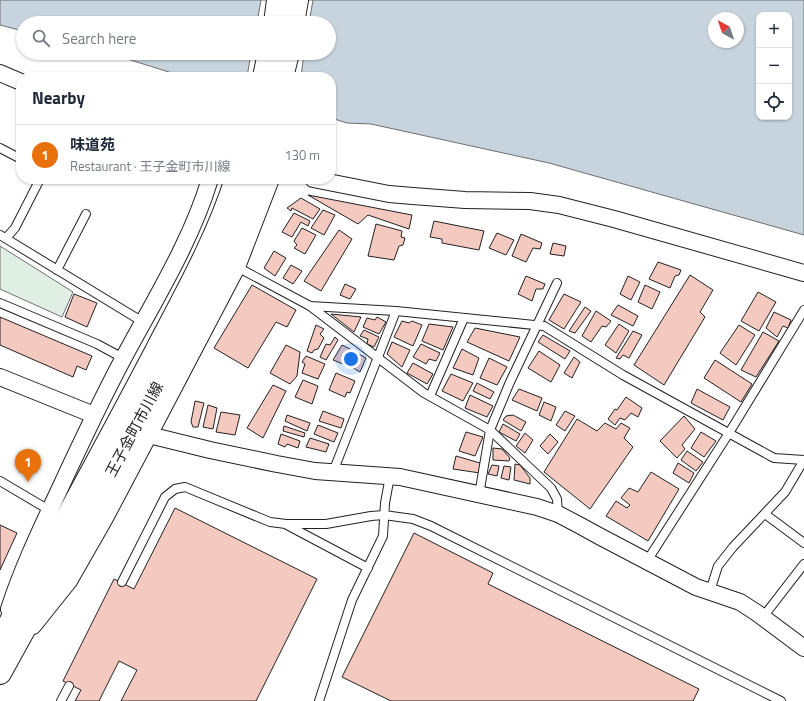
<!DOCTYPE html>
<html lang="en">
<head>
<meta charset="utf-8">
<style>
	:root { --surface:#fff; --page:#f2f2f3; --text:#1f2937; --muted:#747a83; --line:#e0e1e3; --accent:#c62828 }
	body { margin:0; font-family:"Titillium Web","Noto Sans JP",sans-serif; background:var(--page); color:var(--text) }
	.controls { position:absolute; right:12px; top:12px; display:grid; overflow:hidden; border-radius:8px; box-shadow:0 1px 3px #0004 }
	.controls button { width:36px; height:36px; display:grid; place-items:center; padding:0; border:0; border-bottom:1px solid var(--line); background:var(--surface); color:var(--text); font:20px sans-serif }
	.compass { position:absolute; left:708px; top:12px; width:36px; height:36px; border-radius:50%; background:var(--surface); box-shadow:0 1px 3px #0004; rotate:320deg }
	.you { position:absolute; left:351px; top:359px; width:14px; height:14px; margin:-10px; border:3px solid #fff; border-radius:50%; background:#1a73e8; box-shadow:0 0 0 6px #1a73e833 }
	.badge { display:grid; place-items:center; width:26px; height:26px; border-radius:50%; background:var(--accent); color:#fff; font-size:13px; font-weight:700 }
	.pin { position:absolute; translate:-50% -33px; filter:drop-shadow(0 1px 2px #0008) }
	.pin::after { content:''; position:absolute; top:21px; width:14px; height:12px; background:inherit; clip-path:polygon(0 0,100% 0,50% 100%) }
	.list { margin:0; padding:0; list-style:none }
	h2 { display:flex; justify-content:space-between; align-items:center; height:52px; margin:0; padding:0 16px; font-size:17px }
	h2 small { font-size:13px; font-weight:400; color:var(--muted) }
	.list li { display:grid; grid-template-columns:26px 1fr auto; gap:12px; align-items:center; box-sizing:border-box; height:60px; padding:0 16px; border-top:1px solid var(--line) }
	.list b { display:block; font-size:15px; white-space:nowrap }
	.list p { margin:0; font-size:13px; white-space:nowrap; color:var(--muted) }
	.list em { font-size:13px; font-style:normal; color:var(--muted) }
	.icon { flex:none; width:22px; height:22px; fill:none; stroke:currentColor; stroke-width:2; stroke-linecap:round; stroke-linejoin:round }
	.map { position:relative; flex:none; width:804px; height:701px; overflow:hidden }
	.search { position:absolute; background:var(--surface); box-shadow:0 1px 3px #0004; left:16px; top:16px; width:320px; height:44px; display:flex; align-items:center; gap:10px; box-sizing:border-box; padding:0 14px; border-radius:22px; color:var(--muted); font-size:15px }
	.panel { position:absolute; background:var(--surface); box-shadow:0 1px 3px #0004; left:16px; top:72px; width:320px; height:112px; border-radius:16px }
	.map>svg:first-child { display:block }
	.green { fill:#e0efe3; stroke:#6f6f6f }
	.water { fill:#c7d3dd; stroke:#6f6f6f; fill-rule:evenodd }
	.pier { fill:#fff; stroke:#6f6f6f }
	.building { fill:#f3c9c0; stroke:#222 }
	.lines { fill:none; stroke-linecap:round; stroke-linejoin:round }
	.service-casing { stroke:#222; stroke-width:10 }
	.minor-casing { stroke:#222; stroke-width:18 }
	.primary-casing { stroke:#222; stroke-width:24 }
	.service { stroke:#fff; stroke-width:8 }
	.minor { stroke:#fff; stroke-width:16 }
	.primary { stroke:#fff; stroke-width:22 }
	.labels { text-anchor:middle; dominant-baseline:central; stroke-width:3; stroke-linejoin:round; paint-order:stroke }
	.street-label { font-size:15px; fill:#222; stroke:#fff }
</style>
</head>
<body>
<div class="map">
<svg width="804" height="701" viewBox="0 0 804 701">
	<rect width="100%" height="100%" fill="#fff"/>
	<path class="green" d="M0,246L73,292L62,317L0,289Z"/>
	<path class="water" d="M0,0H804V235L549,163L371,124L347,123L331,118V77H185L108,53H329V23H23V31L0,25ZM759,15H789V117H759ZM714,18H738V42H714Z"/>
	<g class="pier">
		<path d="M261,0H313L309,23H257Z"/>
		<path d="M251,53H304L301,77H247Z"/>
	</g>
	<g class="building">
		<path d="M308,195L412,215L409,229L368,215L358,224Z"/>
		<path d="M301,198L320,209L313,219L292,208L291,211L287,208Z"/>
		<path d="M323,210L335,215L324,235L311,228Z"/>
		<path d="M294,213L310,221L308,226L301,222L292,237L282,232Z"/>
		<path d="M434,221L484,231L479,250L442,243V239L430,237Z"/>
		<path d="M376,224L402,231L401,237L405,238L403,245L399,246L394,260L368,256Z"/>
		<path d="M302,228L316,235L305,254L294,248L297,245L294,241Z"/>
		<path d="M339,230L352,239L321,291L304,281Z"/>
		<path d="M497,233L514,240L506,255L489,248Z"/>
		<path d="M521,234L542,243L540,249L533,248L526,262L512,256Z"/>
		<path d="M553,243L566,246L564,256L550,254Z"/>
		<path d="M274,251L286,258L275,276L264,268Z"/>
		<path d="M658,262L681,270L679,275L675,276L670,288L649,279Z"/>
		<path d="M291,265L302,271L293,284L283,278Z"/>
		<path d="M690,275L713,290L700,312L705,317L664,385L634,365Z"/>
		<path d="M526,276L545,284L543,289H536L532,301L518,294Z"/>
		<path d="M628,276L640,282L631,300L620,294Z"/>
		<path d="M345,284L356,289L350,299L340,295Z"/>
		<path d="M252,285L296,310L287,327L276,322L248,368L214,348Z"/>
		<path d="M645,285L660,292L652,309L638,302Z"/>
		<path d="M758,292L776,302L759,331L741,321Z"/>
		<path d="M74,294L97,303L87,327L65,317Z"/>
		<path d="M564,294L581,302L564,329L549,320Z"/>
		<path d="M618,305L638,316L633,326L611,315Z"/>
		<path d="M585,307L591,311L575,333L569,331Z"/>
		<path d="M596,311L611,321L606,327L602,326L591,342L582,336Z"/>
		<path d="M774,312L791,320L788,328L783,326L777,337L766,328Z"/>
		<path d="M331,314L361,317L354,332Z"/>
		<path d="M0,317L92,356L86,370L77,366L73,377L0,345Z"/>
		<path d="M377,317L386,322L379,334L363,327L367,318L375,320Z"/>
		<path d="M402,321L409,323L412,321L422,325L413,346L394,337Z"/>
		<path d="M429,324L453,327L443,350L422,341Z"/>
		<path d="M619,324L629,331L616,353L605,345Z"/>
		<path d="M316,325L324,329L320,334L324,338L318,349L314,350L312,353L307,351Z"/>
		<path d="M739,325L755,335L736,365L720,353Z"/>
		<path d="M475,328L520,337L509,361L467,342Z"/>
		<path d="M364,330L379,337L374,347L367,344L368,339L360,336Z"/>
		<path d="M633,331L642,335L629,358L623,355L620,359L616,358Z"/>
		<path d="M763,332L779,341L756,377L741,370Z"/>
		<path d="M543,335L570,351L565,359L538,342Z"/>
		<path d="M335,337L338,340L326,360L320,357L326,344L330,345Z"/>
		<path d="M392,342L410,350L402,367L387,354Z"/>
		<path d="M421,344L440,353L436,361L429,359L426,364L413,357Z"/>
		<path d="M286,345L300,352L297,376L290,384L270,373Z"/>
		<path d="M342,345L350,349L343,364L333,360Z"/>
		<path d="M462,349L479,358L473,375L453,368Z"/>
		<path d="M539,351L560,365L551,382L528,368Z"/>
		<path d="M357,353L366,358L360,372L350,366Z"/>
		<path d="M306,356L325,364L318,379L302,373L305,364L302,362Z"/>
		<path d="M574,357L580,362L572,378L564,373Z"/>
		<path d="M489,358L507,367L497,385L480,378Z"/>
		<path d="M715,360L752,384L741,402L704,378Z"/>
		<path d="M413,363L433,374L427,384L407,373Z"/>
		<path d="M336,373L355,381L350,393L347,392L345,397L329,390Z"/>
		<path d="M451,374L473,383L463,401L442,391Z"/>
		<path d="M303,380L318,386L312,404L295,397Z"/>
		<path d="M477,383L494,392L490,399L473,391Z"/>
		<path d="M273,385L286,391L263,438L247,428Z"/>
		<path d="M519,389L542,398L537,411L512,400Z"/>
		<path d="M697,389L730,407L723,420L691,403Z"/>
		<path d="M470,395L493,406L487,417L465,408Z"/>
		<path d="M626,397L642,408L638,417L631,413L625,420L620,418L615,425L608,419L615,409L617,410Z"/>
		<path d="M195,401L204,403L198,427H193L191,422Z"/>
		<path d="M544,402L556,407L551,421L539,415Z"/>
		<path d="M208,405L217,408L213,429L203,427Z"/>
		<path d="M323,411L344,419L341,428L319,421Z"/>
		<path d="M565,411L575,416L565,431L556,425Z"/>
		<path d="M221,412L240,415L235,435L216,432Z"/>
		<path d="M287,415L310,423L307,431L285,421Z"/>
		<path d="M513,415L526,422L521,431L503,420L506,416Z"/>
		<path d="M684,416L695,429L682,445L685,449L677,458L660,441Z"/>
		<path d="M577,419L597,431L605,423L616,429L621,423L630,428L624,438L633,447L590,509L544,472Z"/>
		<path d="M503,424L520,434L516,441L499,432Z"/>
		<path d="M318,425L338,433L334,442L314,434Z"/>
		<path d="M284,426L305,433L304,437L283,431Z"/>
		<path d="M466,432L483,437L475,456L459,451Z"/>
		<path d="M701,432L716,441L704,457L691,448Z"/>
		<path d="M525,433L533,440L525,453L516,446Z"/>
		<path d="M281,434L300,441L298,448L287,444L285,447L278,444Z"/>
		<path d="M550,434L558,442L548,454L540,446Z"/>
		<path d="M310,438L329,444L326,452L306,447Z"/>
		<path d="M493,448L502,449L510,458L509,461L493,460Z"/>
		<path d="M687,451L703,462L696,471L681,460Z"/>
		<path d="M456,456L480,463V473L453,469Z"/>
		<path d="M678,463L694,473L689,483L673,473Z"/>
		<path d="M515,464L520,465L530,478V484L514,480Z"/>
		<path d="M492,465L499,466L497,476L488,474Z"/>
		<path d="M504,466L511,467L509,480L501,478Z"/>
		<path d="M651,472L679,489L648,541L606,516L616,501L627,508L630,505L621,498L629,488L638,492Z"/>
		<path d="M175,508L317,579L256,701H121L137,670L119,661L99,701H75L81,690L63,681L114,579L134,589Z"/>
		<path d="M0,525L17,533L0,570Z"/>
		<path d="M414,533L493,573L488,584L699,689L693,701H391L342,677Z"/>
	</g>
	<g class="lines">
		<defs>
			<g id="service">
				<path d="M0,148L21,159"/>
				<path d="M0,235L143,322"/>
				<path d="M6,238L15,228L40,179"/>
				<path d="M237,267L310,306L396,311L544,326L623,375L774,458L804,460"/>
				<path d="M57,270L86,214"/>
				<path d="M0,303L97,344L123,358"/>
				<path d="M310,306L424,393L490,430L551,488L557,499L558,514"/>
				<path d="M430,396L464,318"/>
				<path d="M333,472L396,311"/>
				<path d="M0,481L49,510"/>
				<path d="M479,495L490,430L510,382L557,283"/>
				<path d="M765,514L804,543"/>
				<path d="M287,525L368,568"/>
				<path d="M647,561L729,433L804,310"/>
				<path d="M122,582L165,497L175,489L185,487L270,522L286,524H326L371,516L384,515L413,519L431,526L781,701"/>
				<path d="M710,591L718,566L733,547L785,492L804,460"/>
				<path d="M763,617L804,564"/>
				<path d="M61,701L69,686"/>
				<path d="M319,701L352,600L383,536L385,503L390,476"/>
			</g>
			<g id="minor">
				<path d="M0,73L21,82"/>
				<path d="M313,179L389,194L413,196L465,200L530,201L559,205L614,219L804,273"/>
				<path d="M0,377L94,415"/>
				<path d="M149,435L210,450L277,464L315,471L400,477L537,507L558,514L579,525L599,536L696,587L740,602L757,613L804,648"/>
				<path d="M9,609C23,566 42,527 61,486C81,443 101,400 123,359C154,301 191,242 210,179"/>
				<path d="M33,626L69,581L105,518L160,414L237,267L271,179"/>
			</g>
			<g id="primary">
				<path d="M275,23L278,0"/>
				<path d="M293,23L297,0"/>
				<path d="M264,77L269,53"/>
				<path d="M282,77L288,53"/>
				<path d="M0,641C52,545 105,448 156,351C185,295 217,239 236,179"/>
				<path d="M0,673C51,580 103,488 152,395C190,325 229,255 254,179"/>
			</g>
		</defs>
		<use href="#service" class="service-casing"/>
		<use href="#minor" class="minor-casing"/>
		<use href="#primary" class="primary-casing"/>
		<use href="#service" class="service"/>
		<use href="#minor" class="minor"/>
		<use href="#primary" class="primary"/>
	</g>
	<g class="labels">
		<g class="street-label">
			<text transform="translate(134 429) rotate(-62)">王子金町市川線</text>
		</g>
	</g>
</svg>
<div class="controls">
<button>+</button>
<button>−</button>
<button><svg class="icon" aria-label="locate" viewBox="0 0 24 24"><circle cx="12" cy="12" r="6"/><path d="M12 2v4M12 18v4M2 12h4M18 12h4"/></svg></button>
</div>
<svg class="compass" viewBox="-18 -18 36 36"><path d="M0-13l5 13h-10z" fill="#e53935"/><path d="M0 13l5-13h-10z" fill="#747a83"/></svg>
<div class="you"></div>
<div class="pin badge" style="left:28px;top:482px;background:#e8710a">1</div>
<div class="search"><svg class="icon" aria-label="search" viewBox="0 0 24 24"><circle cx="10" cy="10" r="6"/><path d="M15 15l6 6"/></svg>Search here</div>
<section class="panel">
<h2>Nearby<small></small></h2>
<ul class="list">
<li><span class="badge" style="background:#e8710a">1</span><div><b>味道苑</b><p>Restaurant · 王子金町市川線</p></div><em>130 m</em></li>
</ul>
</section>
</div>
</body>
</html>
